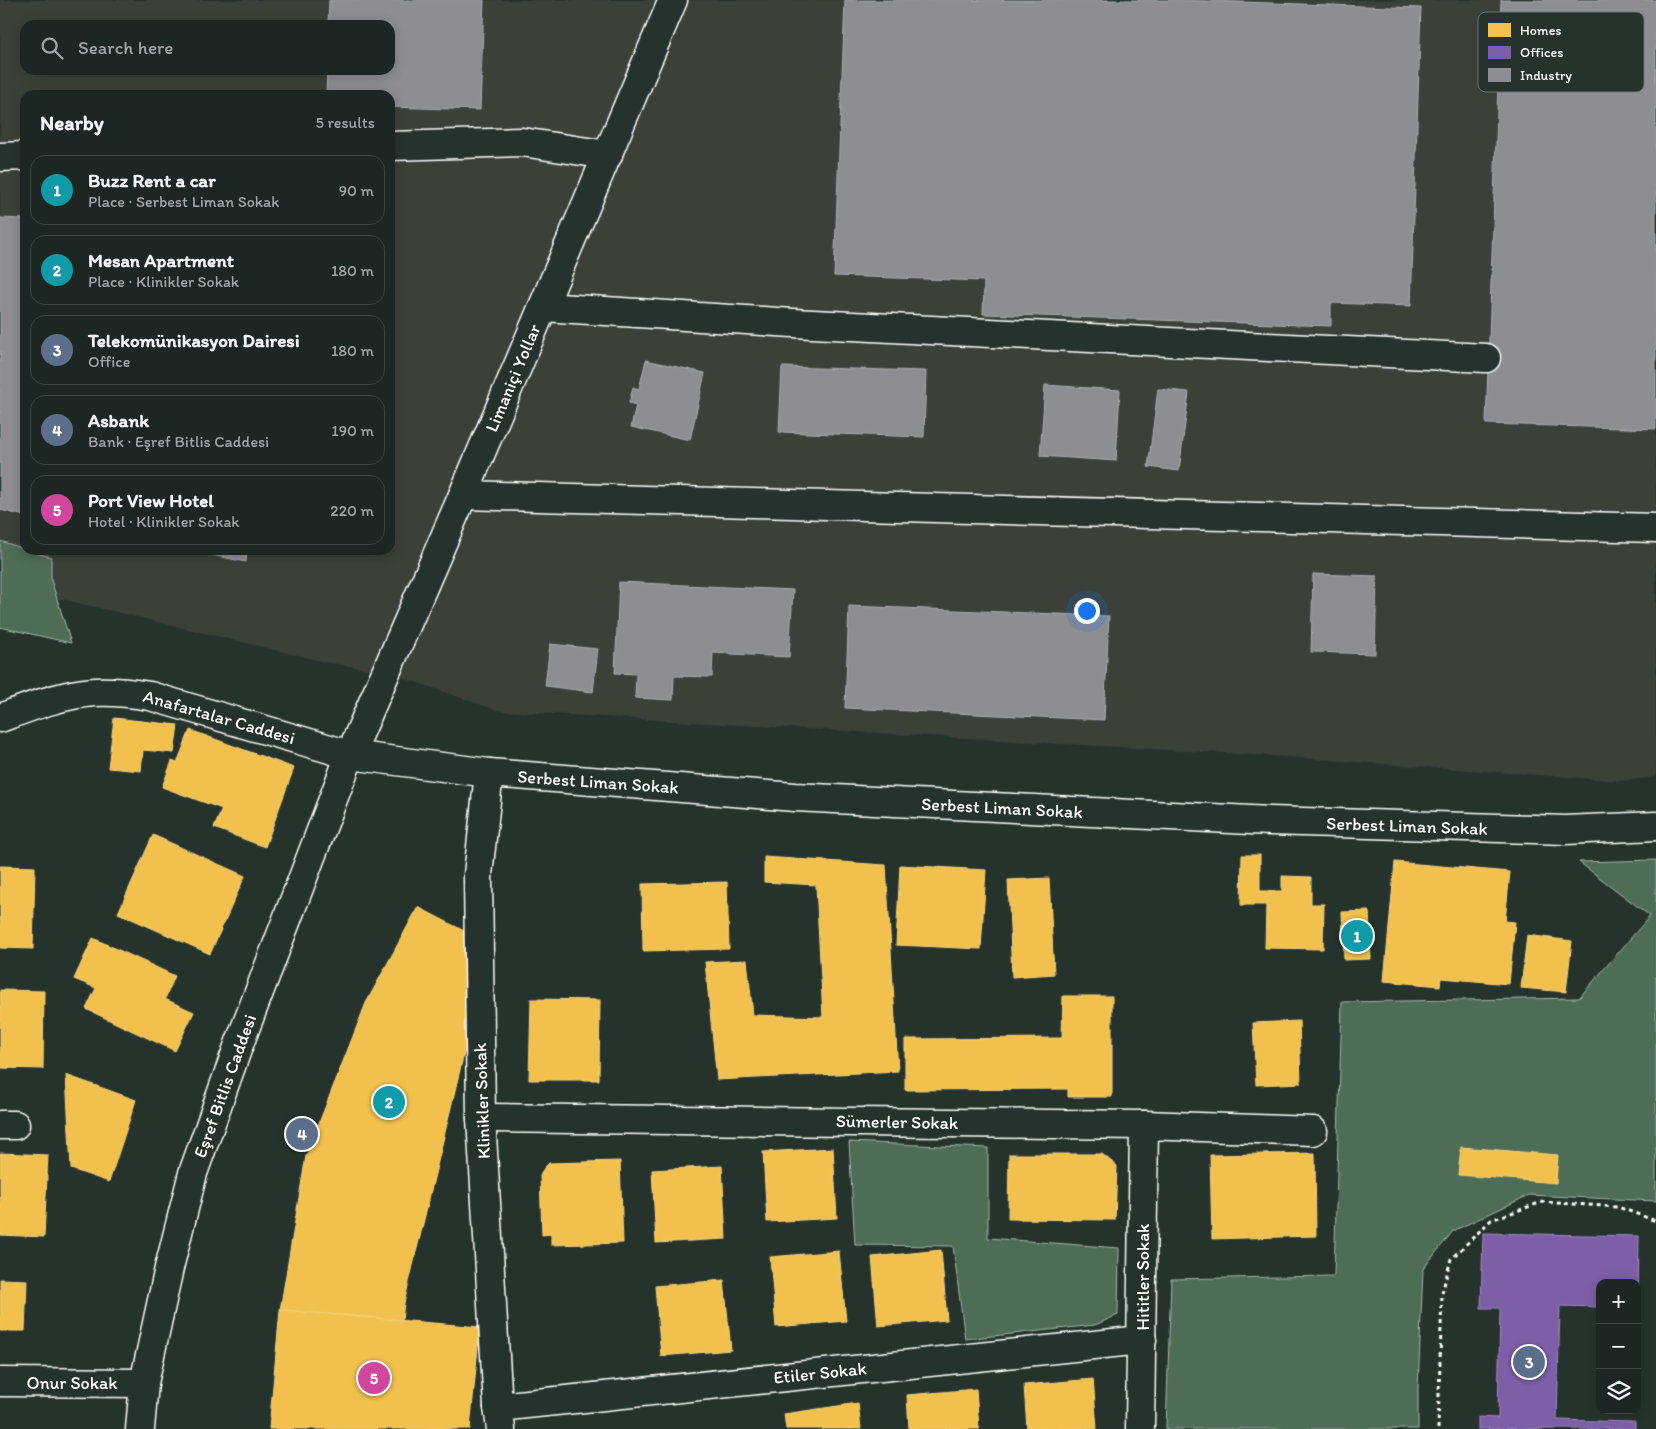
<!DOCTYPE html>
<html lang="en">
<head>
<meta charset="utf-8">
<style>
	:root { --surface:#1c2622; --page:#29322f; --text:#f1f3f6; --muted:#a0a5a5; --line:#3a4340; --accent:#ffd166 }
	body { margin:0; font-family:Itim,sans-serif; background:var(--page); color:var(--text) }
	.controls { position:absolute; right:15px; bottom:15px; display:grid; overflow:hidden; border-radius:10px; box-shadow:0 2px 12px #0003 }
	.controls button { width:45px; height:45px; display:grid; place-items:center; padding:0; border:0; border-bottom:1px solid var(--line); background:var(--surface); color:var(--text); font:25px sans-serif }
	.you { position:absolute; left:1086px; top:610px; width:18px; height:18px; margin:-12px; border:4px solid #fff; border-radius:50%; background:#1a73e8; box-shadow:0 0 0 8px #1a73e833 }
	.badge { display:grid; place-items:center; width:32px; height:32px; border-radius:50%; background:var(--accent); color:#fff; font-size:16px; font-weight:700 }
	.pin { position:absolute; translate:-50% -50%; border:2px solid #fff; box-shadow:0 1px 5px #0006 }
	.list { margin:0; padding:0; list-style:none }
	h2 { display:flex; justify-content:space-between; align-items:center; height:65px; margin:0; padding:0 20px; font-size:21px }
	h2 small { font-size:16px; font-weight:400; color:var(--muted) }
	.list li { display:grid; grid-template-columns:32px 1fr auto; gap:15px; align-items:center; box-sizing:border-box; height:70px; margin:0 10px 10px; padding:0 10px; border:1px solid var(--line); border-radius:15px }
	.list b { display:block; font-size:19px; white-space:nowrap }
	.list p { margin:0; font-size:16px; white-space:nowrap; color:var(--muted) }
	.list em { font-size:16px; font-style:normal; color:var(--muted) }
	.icon { flex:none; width:28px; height:28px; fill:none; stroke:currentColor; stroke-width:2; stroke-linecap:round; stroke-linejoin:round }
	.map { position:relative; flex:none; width:1656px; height:1429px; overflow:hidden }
	.search { position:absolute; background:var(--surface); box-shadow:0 2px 12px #0003; left:20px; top:20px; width:375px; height:55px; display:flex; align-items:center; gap:12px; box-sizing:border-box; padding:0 18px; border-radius:15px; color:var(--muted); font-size:19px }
	.panel { position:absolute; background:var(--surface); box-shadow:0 2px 12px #0003; left:20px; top:90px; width:375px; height:465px; border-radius:15px }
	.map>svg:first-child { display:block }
	.built { fill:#3a4038; fill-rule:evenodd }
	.green { fill:#4e6d57; stroke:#a6b6ab }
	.homes { fill:#f2c14e; stroke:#f6d483 }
	.offices { fill:#7b5ea7; stroke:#a38ec1 }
	.industry { fill:#8d8d92; stroke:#afafb3 }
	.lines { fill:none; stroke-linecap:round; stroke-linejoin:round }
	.minor-casing { stroke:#fff; stroke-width:31 }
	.tertiary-casing { stroke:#fff; stroke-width:31 }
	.secondary-casing { stroke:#fff; stroke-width:31 }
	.path { stroke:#fff; stroke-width:3; stroke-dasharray:4 4; stroke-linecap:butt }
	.minor { stroke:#26332d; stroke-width:28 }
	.tertiary { stroke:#26332d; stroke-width:28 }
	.secondary { stroke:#26332d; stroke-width:28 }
	.labels { text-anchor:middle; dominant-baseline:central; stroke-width:5; stroke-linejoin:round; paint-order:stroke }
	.street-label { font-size:18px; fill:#fff; stroke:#26332d }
	.key { fill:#26332d; stroke:#67706c; stroke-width:1 }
	.key-label { font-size:14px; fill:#fff }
</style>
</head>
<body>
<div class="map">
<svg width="1656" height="1429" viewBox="0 0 1656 1429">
	<rect width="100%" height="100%" fill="#26332d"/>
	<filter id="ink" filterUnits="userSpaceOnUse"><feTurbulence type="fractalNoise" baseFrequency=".02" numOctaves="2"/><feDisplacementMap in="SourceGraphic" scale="10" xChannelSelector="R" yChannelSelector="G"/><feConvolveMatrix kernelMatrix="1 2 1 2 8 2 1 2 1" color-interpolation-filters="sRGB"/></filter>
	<g filter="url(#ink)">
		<path class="built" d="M0,0H1656V777L1622,781L1272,756L500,711L386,672L330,663L19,589L0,586ZM25,25H390V70H25ZM25,95H390V550H25Z"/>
		<g class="green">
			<path d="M0,541L25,549V550L51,557V580L71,643L0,627Z"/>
			<path d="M1656,860V1201L1529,1195L1453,1231L1423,1269L1418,1389V1429H1166L1171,1279L1334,1276L1342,1002L1579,998L1650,916L1579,862Z"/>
			<path d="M849,1142L988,1148V1238L1119,1248L1118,1315L1095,1325L965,1339L953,1246L855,1245Z"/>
		</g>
		<g class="homes">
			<path d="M114,718L178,725L174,753L143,750L141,771L108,768Z"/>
			<path d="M190,730L294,768L265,847L214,828L222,809L162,787L172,761L177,763Z"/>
			<path d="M153,835L245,876L210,954L118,913Z"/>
			<path d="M1242,855H1260V891H1282V876L1311,877V904H1324L1323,949L1265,948L1266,905H1241Z"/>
			<path d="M764,857L886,865L898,1071L717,1080L705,962L747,960L753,1015L823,1017L816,885L764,882Z"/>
			<path d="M1395,862L1510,872L1505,921L1515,922L1509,984L1441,978L1440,986L1384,981Z"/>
			<path d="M900,865L986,870L981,949L896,945Z"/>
			<path d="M0,866L35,867L33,949L0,948Z"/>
			<path d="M1049,878L1054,974L1012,977L1008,880Z"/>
			<path d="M727,882L729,949L643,951L642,884Z"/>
			<path d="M418,907L472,935L465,1049L404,1303L402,1320L280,1310L306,1156L366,1003Z"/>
			<path d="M1369,911L1371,959L1344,960L1342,912Z"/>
			<path d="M1527,935L1572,941L1566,992L1521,988Z"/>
			<path d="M93,938L175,976L165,999L194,1012L175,1051L86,1009L96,988L74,979Z"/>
			<path d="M0,990L44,991L43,1069L0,1068Z"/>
			<path d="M1063,996H1112V1097H1068V1089L905,1090V1039L1062,1038Z"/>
			<path d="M531,999L600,1000L599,1080H529Z"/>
			<path d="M1299,1021L1301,1083L1256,1085L1253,1023Z"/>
			<path d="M66,1075L136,1100L109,1182L71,1169Z"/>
			<path d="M1461,1147L1558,1155L1556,1183L1458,1175Z"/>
			<path d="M833,1148L837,1218L767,1222L763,1152Z"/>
			<path d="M0,1153L48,1155L44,1237L0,1235Z"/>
			<path d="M1315,1153L1316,1236L1212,1239L1210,1155Z"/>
			<path d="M1009,1154H1102L1117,1166L1115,1220L1008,1219Z"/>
			<path d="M620,1161L623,1243L551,1245V1234L542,1235L540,1176L544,1168L549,1163Z"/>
			<path d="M722,1166L726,1239L656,1243L652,1170Z"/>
			<path d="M941,1250L947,1320L878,1326L872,1257Z"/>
			<path d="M839,1251L846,1321L776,1327L770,1257Z"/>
			<path d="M0,1279L27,1280L25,1331H0Z"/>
			<path d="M724,1280L731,1350L661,1356L655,1286Z"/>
			<path d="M280,1310L480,1327L470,1429H269Z"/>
			<path d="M1093,1379L1097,1429H1027L1024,1385Z"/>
			<path d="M976,1389L979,1429H909L907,1395Z"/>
			<path d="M858,1403L861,1429H786L784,1414Z"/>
		</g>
		<path class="offices" d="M1483,1233L1639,1236L1638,1307L1637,1283H1600V1307L1560,1306L1557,1420L1635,1422V1429H1478V1417L1498,1418L1500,1308H1481Z"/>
		<g class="industry">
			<path d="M329,0H484L480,110L390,107V95H326L327,70H390V25H328Z"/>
			<path d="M845,0H1180L1421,8L1411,306L1331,303V326L983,314L984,281L834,276Z"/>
			<path d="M1501,0H1656V429L1486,424Z"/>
			<path d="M0,218L25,219V516L0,510Z"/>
			<path d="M646,360L705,373L690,440L631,427L636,405L629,403L633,387L639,389Z"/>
			<path d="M782,367L926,371L924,437L779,432Z"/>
			<path d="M1045,385L1120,390L1116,461L1040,456Z"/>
			<path d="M1158,389L1189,392L1179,471L1148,467Z"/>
			<path d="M188,550H247L246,562Z"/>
			<path d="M1313,574L1377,576L1375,654L1311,652Z"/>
			<path d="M619,582L793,590L789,657L713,653L712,677L674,676L673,700L635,698L636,674L615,673Z"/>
			<path d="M849,606L1109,616L1104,720L845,708Z"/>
			<path d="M550,644L598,649L593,692L545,686Z"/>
		</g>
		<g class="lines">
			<defs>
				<g id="minor">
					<path d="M390,146L522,142L608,155"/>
					<path d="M0,157L25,156"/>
					<path d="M543,307L793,323L1486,358"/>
					<path d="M463,495L1656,528"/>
					<path d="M489,773L478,875L481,1118L498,1407L501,1429"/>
					<path d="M481,1118L1144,1125L1313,1131"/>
					<path d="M0,1125H15"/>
					<path d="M0,1382L144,1383"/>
					<path d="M498,1407L1142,1340"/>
					<path d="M1140,1429L1144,1125"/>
				</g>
				<path id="tertiary" d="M0,718C30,707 62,694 95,692C113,691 131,693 150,696L350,755L463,495L673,0"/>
				<path id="secondary" d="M140,1429L144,1383L169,1268L193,1173L238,1047L350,755L489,773L795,797L1270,821L1565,830L1656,826"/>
			</defs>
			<use href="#minor" class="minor-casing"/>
			<use href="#tertiary" class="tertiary-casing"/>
			<use href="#secondary" class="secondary-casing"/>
			<path class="path" d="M1438,1429L1442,1293L1451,1259L1491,1220L1542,1202L1618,1207L1656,1221"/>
			<use href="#minor" class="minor"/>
			<use href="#tertiary" class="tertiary"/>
			<use href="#secondary" class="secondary"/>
		</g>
	</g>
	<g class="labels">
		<g class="street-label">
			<text transform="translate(513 378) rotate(-67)">Limaniçi Yollar</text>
			<text transform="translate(219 717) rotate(16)">Anafartalar Caddesi</text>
			<text transform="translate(598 782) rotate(4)">Serbest Liman Sokak</text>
			<text transform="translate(1002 808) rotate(3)">Serbest Liman Sokak</text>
			<text transform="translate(1407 826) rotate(2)">Serbest Liman Sokak</text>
			<text transform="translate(225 1086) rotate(-70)">Eşref Bitlis Caddesi</text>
			<text transform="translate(482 1101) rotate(-92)">Klinikler Sokak</text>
			<text transform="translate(897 1122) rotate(1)">Sümerler Sokak</text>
			<text transform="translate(1143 1277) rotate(-90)">Hititler Sokak</text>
			<text transform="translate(820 1373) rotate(-6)">Etiler Sokak</text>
			<text x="72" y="1383">Onur Sokak</text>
		</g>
	</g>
	<rect x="1478" y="12" width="166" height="80" rx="8" class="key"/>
	<rect x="1488" y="23" width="23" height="14" fill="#f2c14e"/>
	<rect x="1488" y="46" width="23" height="13" fill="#7b5ea7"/>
	<rect x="1488" y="68" width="23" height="14" fill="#8d8d92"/>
	<g class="key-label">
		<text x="1520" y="35">Homes</text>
		<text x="1520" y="57">Offices</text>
		<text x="1520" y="80">Industry</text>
	</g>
</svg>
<div class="controls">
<button>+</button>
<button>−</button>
<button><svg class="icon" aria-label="layers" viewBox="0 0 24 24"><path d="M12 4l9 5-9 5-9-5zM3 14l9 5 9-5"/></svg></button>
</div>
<div class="you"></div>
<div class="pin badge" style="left:1357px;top:936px;background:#0f9aa8">1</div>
<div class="pin badge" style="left:389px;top:1102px;background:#0f9aa8">2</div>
<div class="pin badge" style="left:1529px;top:1362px;background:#5c6f8a">3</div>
<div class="pin badge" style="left:302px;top:1134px;background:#5c6f8a">4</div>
<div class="pin badge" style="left:374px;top:1378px;background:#d1479c">5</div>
<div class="search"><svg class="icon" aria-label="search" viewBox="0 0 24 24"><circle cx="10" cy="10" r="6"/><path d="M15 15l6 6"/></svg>Search here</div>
<section class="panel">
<h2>Nearby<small>5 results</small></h2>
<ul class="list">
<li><span class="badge" style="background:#0f9aa8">1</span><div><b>Buzz Rent a car</b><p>Place · Serbest Liman Sokak</p></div><em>90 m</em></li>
<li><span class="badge" style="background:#0f9aa8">2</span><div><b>Mesan Apartment</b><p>Place · Klinikler Sokak</p></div><em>180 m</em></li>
<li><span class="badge" style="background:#5c6f8a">3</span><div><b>Telekomünikasyon Dairesi</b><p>Office</p></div><em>180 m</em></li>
<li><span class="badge" style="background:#5c6f8a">4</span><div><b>Asbank</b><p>Bank · Eşref Bitlis Caddesi</p></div><em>190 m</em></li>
<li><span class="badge" style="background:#d1479c">5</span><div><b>Port View Hotel</b><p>Hotel · Klinikler Sokak</p></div><em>220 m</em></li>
</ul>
</section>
</div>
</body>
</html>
